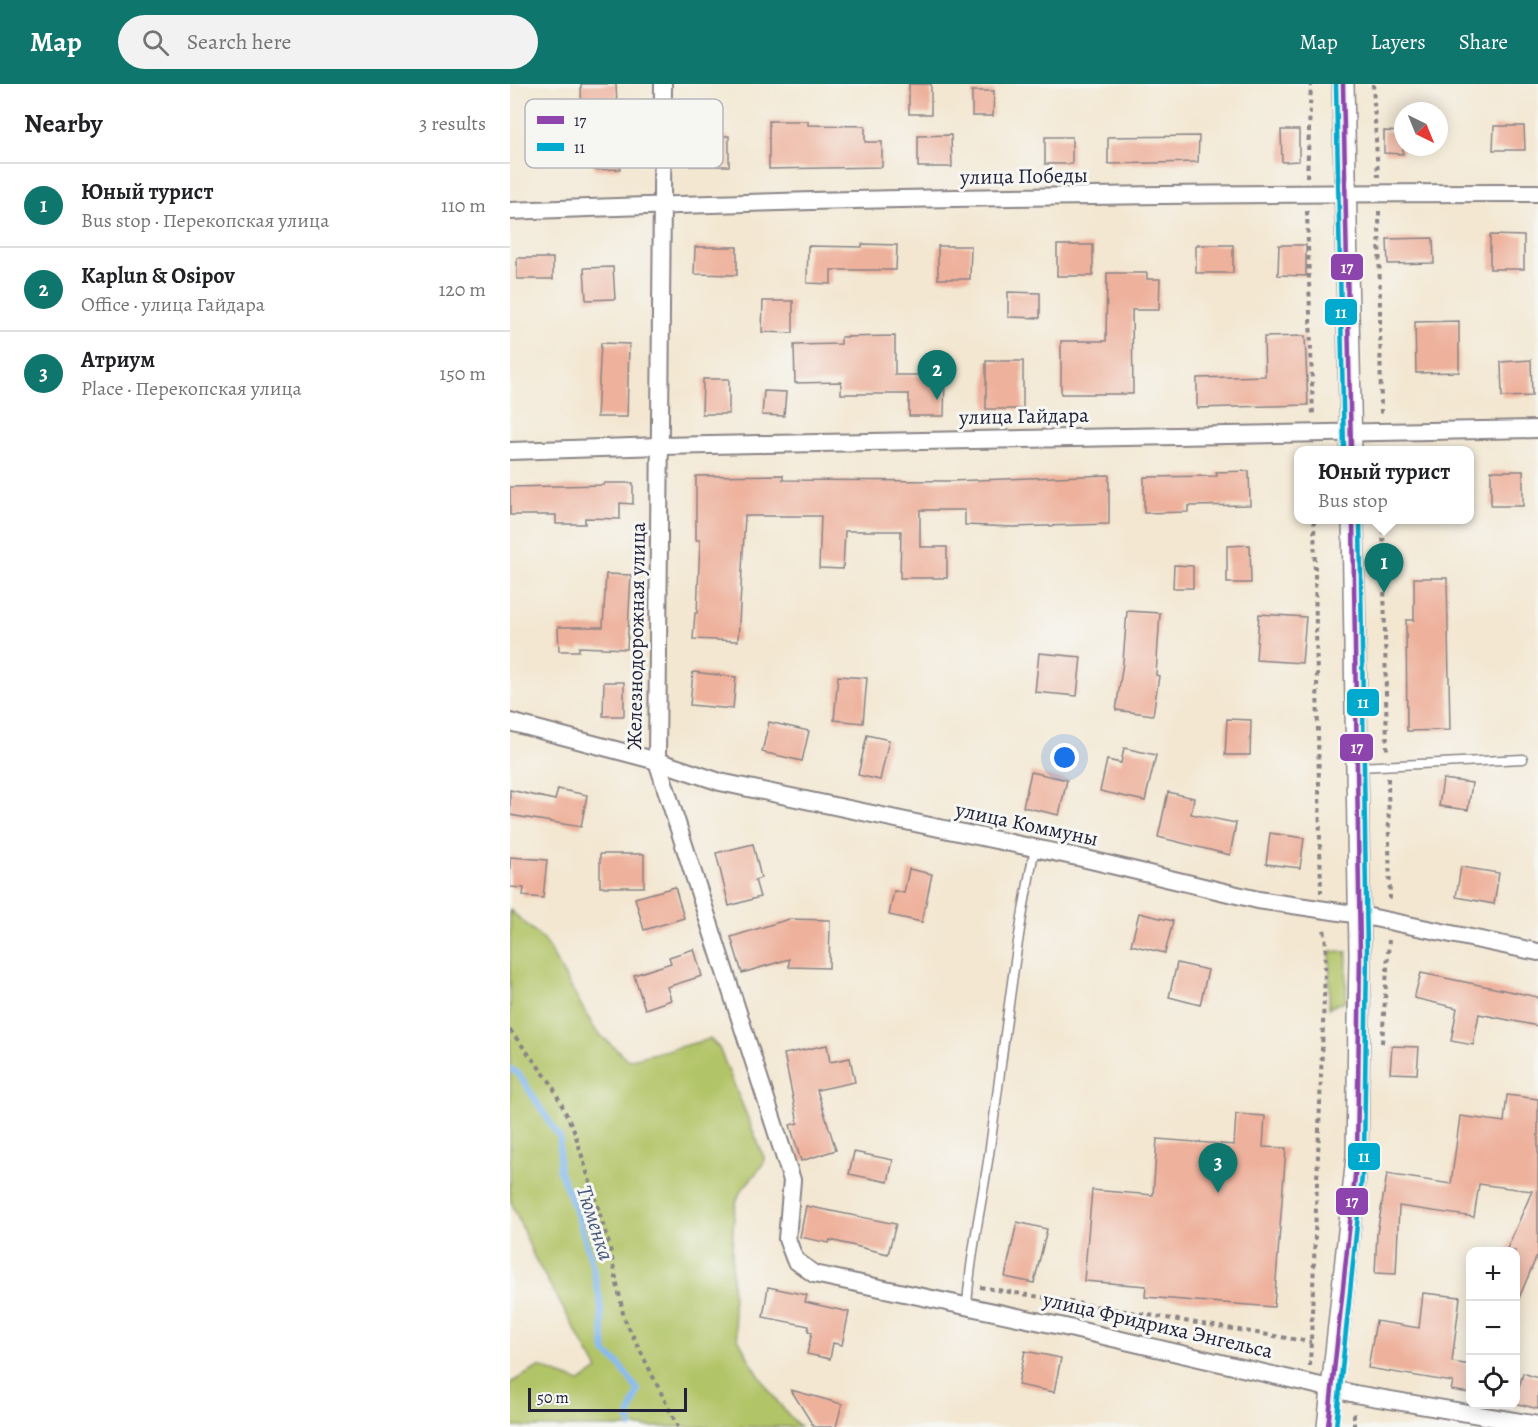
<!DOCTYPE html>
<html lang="en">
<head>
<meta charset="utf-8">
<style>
	:root { --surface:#fff; --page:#f2f2f2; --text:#202124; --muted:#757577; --line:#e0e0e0; --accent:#0f766e }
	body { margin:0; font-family:Alegreya,serif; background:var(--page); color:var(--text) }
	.controls { position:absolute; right:18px; bottom:18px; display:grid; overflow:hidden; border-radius:12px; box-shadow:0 3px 15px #0003 }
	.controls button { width:54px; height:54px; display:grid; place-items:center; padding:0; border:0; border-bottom:2px solid var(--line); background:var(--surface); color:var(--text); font:30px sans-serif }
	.compass { position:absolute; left:884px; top:18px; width:54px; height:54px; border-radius:50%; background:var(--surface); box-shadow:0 3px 15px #0003; rotate:137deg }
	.scale { position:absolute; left:18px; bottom:15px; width:159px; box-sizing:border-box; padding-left:6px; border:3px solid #22223b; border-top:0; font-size:16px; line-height:21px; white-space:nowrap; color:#22223b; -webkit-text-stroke:4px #f6f6f2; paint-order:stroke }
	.you { position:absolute; left:555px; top:674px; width:21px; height:21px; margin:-15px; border:4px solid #fff; border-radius:50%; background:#1a73e8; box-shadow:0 0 0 9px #1a73e833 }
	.badge { display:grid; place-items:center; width:39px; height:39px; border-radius:50%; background:var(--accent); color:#fff; font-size:20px; font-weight:700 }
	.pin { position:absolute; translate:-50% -50px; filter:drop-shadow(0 2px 3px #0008) }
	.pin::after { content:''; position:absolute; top:32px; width:21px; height:18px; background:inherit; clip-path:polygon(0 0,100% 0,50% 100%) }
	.popup { position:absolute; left:784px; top:362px; width:180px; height:78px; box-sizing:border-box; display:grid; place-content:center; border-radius:12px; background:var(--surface); filter:drop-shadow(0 2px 4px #0005); font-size:20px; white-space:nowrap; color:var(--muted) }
	.popup b { font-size:22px; color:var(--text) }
	.popup::after { content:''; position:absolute; left:50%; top:100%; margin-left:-12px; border:12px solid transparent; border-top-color:var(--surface) }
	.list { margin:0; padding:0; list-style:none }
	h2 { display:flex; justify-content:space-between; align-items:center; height:78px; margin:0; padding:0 24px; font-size:26px }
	h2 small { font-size:20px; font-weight:400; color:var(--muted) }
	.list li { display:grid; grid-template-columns:39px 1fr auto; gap:18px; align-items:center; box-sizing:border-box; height:84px; padding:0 24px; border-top:2px solid var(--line) }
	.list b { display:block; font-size:22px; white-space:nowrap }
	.list p { margin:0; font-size:20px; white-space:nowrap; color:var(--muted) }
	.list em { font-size:20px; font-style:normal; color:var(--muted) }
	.icon { flex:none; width:33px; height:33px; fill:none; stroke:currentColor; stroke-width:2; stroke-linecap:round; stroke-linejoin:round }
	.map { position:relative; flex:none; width:1028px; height:1343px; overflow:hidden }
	header { display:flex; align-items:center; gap:36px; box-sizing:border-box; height:84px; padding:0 30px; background:var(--accent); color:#fff }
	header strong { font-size:28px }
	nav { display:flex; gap:33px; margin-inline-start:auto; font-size:21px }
	.search { width:420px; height:54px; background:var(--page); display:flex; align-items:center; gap:15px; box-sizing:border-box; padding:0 21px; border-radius:33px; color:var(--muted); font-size:22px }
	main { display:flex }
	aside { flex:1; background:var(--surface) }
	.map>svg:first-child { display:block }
	.green { fill:#b2c468; stroke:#6a7352; stroke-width:1.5 }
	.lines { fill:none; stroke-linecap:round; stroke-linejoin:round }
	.stream { stroke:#83b9f2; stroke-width:6 }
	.building { fill:#eeb19b }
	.service-casing { stroke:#8a8486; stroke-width:11 }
	.minor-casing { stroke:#8a8486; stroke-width:20 }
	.tertiary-casing { stroke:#8a8486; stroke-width:24 }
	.path { stroke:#8a8486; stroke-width:4; stroke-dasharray:4.5 4.5; stroke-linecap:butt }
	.service { stroke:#fff; stroke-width:8 }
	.minor { stroke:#fff; stroke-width:16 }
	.tertiary { stroke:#fff; stroke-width:21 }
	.bus-1-casing { stroke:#f6f6f2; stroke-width:9 }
	.bus-2-casing { stroke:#f6f6f2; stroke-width:9 }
	.bus-1 { stroke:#8e44ad; stroke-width:4.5 }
	.bus-2 { stroke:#00a9ce; stroke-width:4.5 }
	.labels { text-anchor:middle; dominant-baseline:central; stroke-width:6; stroke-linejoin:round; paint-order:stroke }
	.street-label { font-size:21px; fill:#22223b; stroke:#f6f6f2 }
	.water-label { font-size:22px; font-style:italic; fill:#44577b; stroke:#f6f6f2 }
	.key { fill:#f6f6f2; stroke:#b6b6bb; stroke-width:1.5 }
	.key-label { font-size:16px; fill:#22223b }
	.line-badge { stroke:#f6f6f2; stroke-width:2 }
	.badge-label { font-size:16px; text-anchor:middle; font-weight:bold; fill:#fff }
</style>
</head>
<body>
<header>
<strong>Map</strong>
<div class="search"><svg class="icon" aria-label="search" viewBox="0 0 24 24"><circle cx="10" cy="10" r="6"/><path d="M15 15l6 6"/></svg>Search here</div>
<nav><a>Map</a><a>Layers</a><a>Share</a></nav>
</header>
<main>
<aside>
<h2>Nearby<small>3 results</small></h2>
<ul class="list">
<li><span class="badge">1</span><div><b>Юный турист</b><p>Bus stop · Перекопская улица</p></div><em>110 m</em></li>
<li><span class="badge">2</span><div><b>Kaplun &amp; Osipov</b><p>Office · улица Гайдара</p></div><em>120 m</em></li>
<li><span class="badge">3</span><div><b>Атриум</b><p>Place · Перекопская улица</p></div><em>150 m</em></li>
</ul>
</aside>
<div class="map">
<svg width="1028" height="1343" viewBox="0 0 1028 1343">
	<rect width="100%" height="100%" fill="#f6f6f2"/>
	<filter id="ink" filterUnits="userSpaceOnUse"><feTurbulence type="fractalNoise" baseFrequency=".0167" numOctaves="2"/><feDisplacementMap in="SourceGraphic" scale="12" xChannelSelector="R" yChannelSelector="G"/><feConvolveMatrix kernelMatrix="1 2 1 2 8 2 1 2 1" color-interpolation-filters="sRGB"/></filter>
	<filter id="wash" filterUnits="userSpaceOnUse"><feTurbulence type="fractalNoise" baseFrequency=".008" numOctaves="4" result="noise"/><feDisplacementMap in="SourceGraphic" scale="24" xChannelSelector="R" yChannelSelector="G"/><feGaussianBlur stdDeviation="1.35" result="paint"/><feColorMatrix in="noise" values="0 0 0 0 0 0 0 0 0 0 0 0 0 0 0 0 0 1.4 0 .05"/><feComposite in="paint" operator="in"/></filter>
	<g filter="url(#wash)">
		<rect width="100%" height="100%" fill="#f3e7d1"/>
		<g class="green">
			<path d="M0,826L34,856L86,947L118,976L200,955L209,964L255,1076C249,1090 233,1100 228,1113C220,1135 220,1236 229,1256C244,1286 266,1319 290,1343H0V1299L29,1283L70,1298L88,1286L24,1173L0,1115Z"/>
			<path d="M820,867L837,868L836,916L819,924Z"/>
		</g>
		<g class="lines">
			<path class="stream" d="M0,985L8,989L50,1054L49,1086L67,1130L80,1172L90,1216L95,1268L107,1278L128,1306L119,1333L121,1343"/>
		</g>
		<g id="blocks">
			<g class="building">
				<path d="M71,0H106L110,85L84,86L83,38H72Z"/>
				<rect x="399" y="0" width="22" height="30"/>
				<path d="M462,7H484L483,32H462Z"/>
				<path d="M259,37H298V41L355,42V58H372V83L259,85Z"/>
				<path d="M984,42H1014L1015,66H983Z"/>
				<path d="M771,46H789V77L772,78Z"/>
				<path d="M874,47L893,48V70L874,69Z"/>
				<path d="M441,51L442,83H408V52Z"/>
				<path d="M181,52H219V82H180Z"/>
				<path d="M689,52L688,78L598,80V53Z"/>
				<rect x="535" y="53" width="27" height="27"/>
				<path d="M980,151L1014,152V185H980Z"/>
				<path d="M923,154L924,179L878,180L877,155Z"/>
				<path d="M352,160L387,161L386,186H321V200L297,199L298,162L352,163Z"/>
				<rect x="547" y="161" width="36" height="31"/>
				<rect x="686" y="161" width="37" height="28"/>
				<path d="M769,161H796V192L768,191Z"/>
				<path d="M428,162H461L460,195H428Z"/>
				<path d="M185,163H227V191L184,190Z"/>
				<rect x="7" y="174" width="36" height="21"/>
				<path d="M103,183L105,215L76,216L74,184Z"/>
				<path d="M597,189H637V195H650L649,226H622L623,310H551V257H596Z"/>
				<path d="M498,208L530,209V234L498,233Z"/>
				<path d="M253,217H283V249L252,248Z"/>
				<path d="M949,237V288L906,289L905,238Z"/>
				<path d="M385,252V291H435L434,332H399V310H331V298L285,299L284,261L331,260V253Z"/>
				<path d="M795,252L798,321L687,324V294L755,292L754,253Z"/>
				<path d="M91,259L119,260L117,333H87Z"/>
				<path d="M1021,276L1022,312L992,313L991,278Z"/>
				<rect x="476" y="277" width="37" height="48"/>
				<path d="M193,295H219V330H192Z"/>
				<path d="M254,307L276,308L274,332L252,331Z"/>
				<path d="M739,387L740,421L678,422V428L634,429V393L707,392L706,388Z"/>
				<rect x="981" y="387" width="32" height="35"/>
				<path d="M273,391V396L440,397L599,391V440L503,443L455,441V426H410V463H437V494H390L391,447H335L333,485L309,484L311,432H235L228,557L183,555L185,529H187L190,456H186V392Z"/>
				<path d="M94,399H123V420L110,419V435L75,434V440H46V431H0V403L94,401Z"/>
				<path d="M740,461L741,499H717V462Z"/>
				<path d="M664,481L683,482V504H663Z"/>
				<path d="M96,490L121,491L117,565L69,563V567H49L48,543H93Z"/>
				<path d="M904,494H937L940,646L897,647L896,536H904Z"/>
				<path d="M617,527L650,529L646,591L649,592L643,631L606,626L613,578Z"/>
				<path d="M749,530L796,533L792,579L746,576Z"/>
				<path d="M529,569L571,573L567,612L525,608Z"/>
				<path d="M183,588L226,593L223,625L180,621Z"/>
				<path d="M328,592L357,594L353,639L324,636Z"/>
				<path d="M94,598H114V632H93Z"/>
				<path d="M717,635L741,636L740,671H715Z"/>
				<path d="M259,638L299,647L292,677L252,668Z"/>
				<path d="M357,651L379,656L370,696L348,691Z"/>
				<path d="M614,664L646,671L635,717L590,707L597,676L611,679Z"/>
				<path d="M521,688L557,696L549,731L513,723Z"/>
				<path d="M933,695L962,699L958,726L929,722Z"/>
				<path d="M48,705L77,711L71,743L0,731V706L45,716Z"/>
				<path d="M658,708L684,714L681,730L726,739L720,771L648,753Z"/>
				<path d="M760,749L794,754L790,784L756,780Z"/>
				<path d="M243,760L251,794L245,796L250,813L219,822L206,769Z"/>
				<rect x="90" y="770" width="44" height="33"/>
				<path d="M0,773L37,776L33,814L13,812L14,804L0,803Z"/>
				<path d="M951,783L989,789L984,820L946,813Z"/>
				<path d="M399,785L422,790L412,838L379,831L384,807L394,809Z"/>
				<path d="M165,803L174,834L134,846L125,814Z"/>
				<path d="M629,829L663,837L655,869L621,861Z"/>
				<path d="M279,835L320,836L319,884L279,883V875L232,889L221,853Z"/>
				<path d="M184,865L192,892L157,903L161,916L135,925L124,891L161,879L159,873Z"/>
				<path d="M667,879L698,886L690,921L659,913Z"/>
				<path d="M911,889L1028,913V942L969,930L963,961L941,957L947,924L904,914Z"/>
				<path d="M317,961L320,978L340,974L345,998L307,1006L326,1066L291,1077L280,1041L288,1039L274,970Z"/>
				<path d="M882,962L909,963L907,990L880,989Z"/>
				<path d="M997,1011L1028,1015V1169L1006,1221L1005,1167H996L1022,1107L969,1100L964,1133L889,1122L886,1190L865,1189L867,1149L877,1090L941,1100L950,1032L994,1038Z"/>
				<path d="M726,1030L755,1032L753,1063L776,1064L764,1223L635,1213L636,1202L574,1197L582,1106L643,1111L647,1055L724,1061Z"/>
				<path d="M344,1068L383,1076L378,1098L339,1090Z"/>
				<path d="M296,1122L386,1140L378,1170L320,1156L319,1159L290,1153Z"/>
				<path d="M507,1138L537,1145L524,1199L495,1193Z"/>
				<path d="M258,1203L297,1211L295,1218L339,1228L332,1261L323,1259L320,1275L297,1270L302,1248L298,1247L299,1242L253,1233Z"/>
				<path d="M913,1209L950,1213L942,1278L960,1281V1309L941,1306L943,1298L858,1284L866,1237L909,1244Z"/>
				<path d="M515,1267L551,1274L544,1308L508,1301Z"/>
				<path d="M1013,1289L1028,1294V1325L1005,1319Z"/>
				<path d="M281,1306L332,1320L326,1343H304Z"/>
			</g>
		</g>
	</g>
	<g filter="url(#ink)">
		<use href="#blocks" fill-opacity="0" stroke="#8a8486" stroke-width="1.5"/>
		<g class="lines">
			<defs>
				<g id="service">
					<path d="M848,683L1013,675"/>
					<path d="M457,1222C460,1168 473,1116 480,1063C494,964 504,863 525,764"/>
				</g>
				<g id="minor">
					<path d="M153,0L147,677L282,1096L277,1155L285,1176L304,1190L555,1243L845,1310L1028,1341"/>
					<path d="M0,127C342,113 685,109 1028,109"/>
					<path d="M0,367L151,362L1028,345"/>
					<path d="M0,638L147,677L210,698L572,774L748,816L850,831L1028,868"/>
				</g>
				<g id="tertiary">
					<path d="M833,0L841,366"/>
					<path d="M818,1343L847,1073L850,870L843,436"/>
				</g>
			</defs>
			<use href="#service" class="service-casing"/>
			<use href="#minor" class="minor-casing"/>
			<use href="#tertiary" class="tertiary-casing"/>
			<g class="path">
				<path d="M863,0L868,93"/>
				<path d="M797,93L801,0"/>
				<path d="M797,127L803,333"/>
				<path d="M869,127L871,330"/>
				<path d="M804,436L811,809"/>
				<path d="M873,436L877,669"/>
				<path d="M878,694L880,819"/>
				<path d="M0,946L41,999L64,1046L99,1160L114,1234L168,1343"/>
				<path d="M872,959L879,856"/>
				<path d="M470,1203L801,1258"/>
				<path d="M800,1282L816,861L814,843"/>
				<path d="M844,1343V1329"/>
			</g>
			<use href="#service" class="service"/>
			<use href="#minor" class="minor"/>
			<use href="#tertiary" class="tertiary"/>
			<defs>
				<g id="bus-1">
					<path d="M833,0L841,366"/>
					<path d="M818,1343L847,1073L850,870L843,436"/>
				</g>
				<g id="bus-2">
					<path d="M826,0L834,366"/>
					<path d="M826,1343L854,1073L857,870L850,436"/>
				</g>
			</defs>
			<use href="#bus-1" class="bus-1-casing"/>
			<use href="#bus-2" class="bus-2-casing"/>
			<use href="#bus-1" class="bus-1"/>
			<use href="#bus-2" class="bus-2"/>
		</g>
	</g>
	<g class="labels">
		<g class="street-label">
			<text transform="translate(514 92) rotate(-1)">улица Победы</text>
			<text transform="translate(514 332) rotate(-1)">улица Гайдара</text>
			<text transform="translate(126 552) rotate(-89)">Железнодорожная улица</text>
			<text transform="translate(517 740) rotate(12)">улица Коммуны</text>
			<text transform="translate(648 1241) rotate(13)">улица Фридриха Энгельса</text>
		</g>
		<g class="water-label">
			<text transform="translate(85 1139) rotate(72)">Тюменка</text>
		</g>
	</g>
	<rect x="15" y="15" width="198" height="69" rx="9" class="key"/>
	<rect x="27" y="32" width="27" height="8" fill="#8e44ad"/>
	<rect x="27" y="59" width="27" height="8" fill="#00a9ce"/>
	<g class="key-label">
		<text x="64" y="42">17</text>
		<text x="64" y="69">11</text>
	</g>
	<g class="line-badge">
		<rect x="820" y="169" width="34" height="28" rx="6" fill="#8e44ad"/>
		<rect x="814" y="214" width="34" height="28" rx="6" fill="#00a9ce"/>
		<rect x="836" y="604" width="34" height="29" rx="6" fill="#00a9ce"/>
		<rect x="829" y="649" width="35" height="29" rx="6" fill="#8e44ad"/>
		<rect x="837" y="1058" width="34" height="29" rx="6" fill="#00a9ce"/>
		<rect x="825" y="1103" width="34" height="29" rx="6" fill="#8e44ad"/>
	</g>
	<g class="badge-label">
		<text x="837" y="189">17</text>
		<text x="831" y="234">11</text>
		<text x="853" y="624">11</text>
		<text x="847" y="669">17</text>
		<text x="854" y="1078">11</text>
		<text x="842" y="1123">17</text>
	</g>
</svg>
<div class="controls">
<button>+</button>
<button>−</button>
<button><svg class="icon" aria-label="locate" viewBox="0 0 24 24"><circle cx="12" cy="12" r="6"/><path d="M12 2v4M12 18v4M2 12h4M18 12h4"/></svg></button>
</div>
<svg class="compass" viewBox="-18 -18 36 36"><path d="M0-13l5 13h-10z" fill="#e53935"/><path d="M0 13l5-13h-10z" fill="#757577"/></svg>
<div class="scale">50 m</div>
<div class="you"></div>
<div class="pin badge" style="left:874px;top:509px">1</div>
<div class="popup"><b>Юный турист</b>Bus stop</div>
<div class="pin badge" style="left:427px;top:316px">2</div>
<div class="pin badge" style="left:708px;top:1109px">3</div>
</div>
</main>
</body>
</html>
